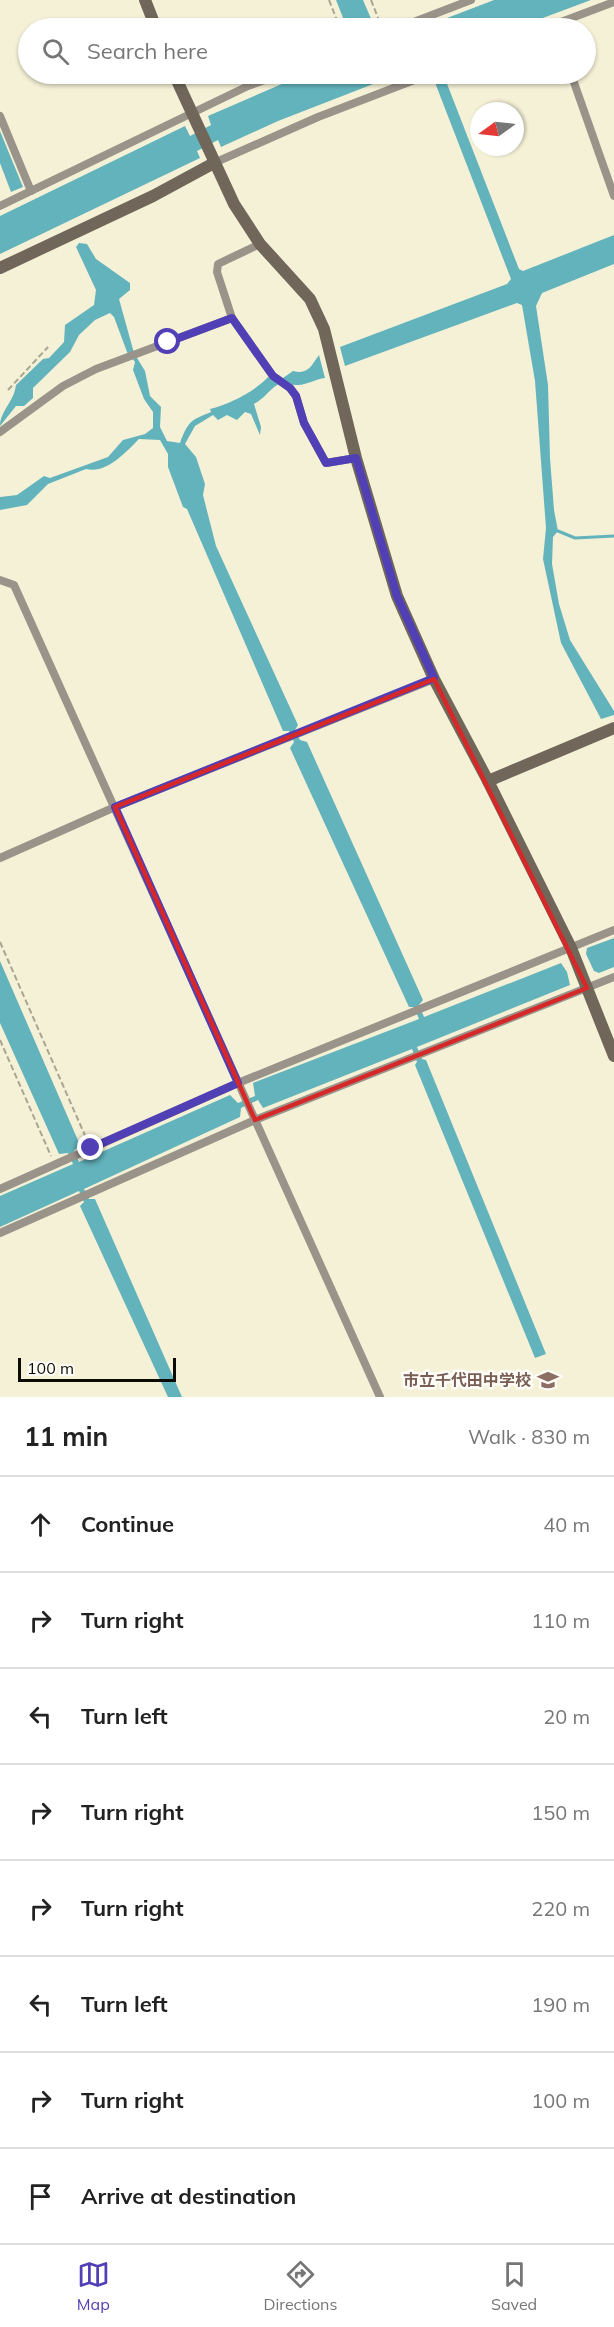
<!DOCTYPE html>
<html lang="en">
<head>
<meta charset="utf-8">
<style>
	:root { --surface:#fff; --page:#f2f2f2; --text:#222; --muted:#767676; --line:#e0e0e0; --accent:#513fb6 }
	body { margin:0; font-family:Mulish,"Noto Sans JP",sans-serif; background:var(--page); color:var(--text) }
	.compass { position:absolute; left:470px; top:102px; width:54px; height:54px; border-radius:50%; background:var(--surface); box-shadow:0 2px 4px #0004; rotate:255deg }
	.scale { position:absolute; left:18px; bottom:15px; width:158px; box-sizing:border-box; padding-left:6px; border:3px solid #0d0c04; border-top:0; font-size:16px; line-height:21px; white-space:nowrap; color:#0d0c04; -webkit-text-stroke:4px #fefdf8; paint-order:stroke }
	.stop { position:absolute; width:18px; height:18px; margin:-14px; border:4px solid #513fb6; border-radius:50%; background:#fff }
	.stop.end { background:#513fb6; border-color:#fff; box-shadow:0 2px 6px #0008 }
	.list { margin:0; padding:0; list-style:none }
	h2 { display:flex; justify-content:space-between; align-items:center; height:78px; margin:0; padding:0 24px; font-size:26px }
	h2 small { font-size:20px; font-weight:400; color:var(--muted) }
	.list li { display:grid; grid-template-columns:39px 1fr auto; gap:18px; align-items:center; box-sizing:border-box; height:96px; padding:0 24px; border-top:2px solid var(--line) }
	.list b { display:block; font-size:22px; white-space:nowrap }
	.list em { font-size:20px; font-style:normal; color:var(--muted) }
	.icon { flex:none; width:33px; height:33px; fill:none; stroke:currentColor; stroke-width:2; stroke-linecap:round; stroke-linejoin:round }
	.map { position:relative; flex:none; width:614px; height:1397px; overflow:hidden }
	.search { position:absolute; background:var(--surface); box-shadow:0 2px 4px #0004; left:18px; right:18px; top:18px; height:66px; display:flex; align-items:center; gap:15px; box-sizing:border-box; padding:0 21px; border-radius:33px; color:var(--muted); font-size:22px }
	.sheet { height:846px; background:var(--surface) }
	nav { display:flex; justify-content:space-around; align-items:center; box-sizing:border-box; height:84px; border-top:2px solid var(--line); background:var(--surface); font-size:16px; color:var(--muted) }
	nav a { display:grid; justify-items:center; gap:3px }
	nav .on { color:var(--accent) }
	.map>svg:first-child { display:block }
	.water { fill:#63b3bd }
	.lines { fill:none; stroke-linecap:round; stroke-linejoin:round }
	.stream { stroke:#63b3bd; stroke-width:3 }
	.path { stroke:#a8a591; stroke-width:2; stroke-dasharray:6 3; stroke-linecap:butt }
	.street { stroke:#9a938a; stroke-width:8 }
	.secondary { stroke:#70675a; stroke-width:12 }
	.route { stroke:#513fb6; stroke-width:8 }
	.marked { fill:none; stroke:#d62828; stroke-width:4.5; stroke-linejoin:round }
	.labels { text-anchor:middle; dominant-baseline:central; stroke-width:5; stroke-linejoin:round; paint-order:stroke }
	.education-label { font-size:16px; font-weight:bold; fill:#785e54; stroke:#fefdf8; text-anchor:end }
</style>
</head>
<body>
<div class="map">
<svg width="614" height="1397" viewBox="0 0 614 1397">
	<rect width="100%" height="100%" fill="#f5f1d7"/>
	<g class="water">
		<path d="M336,0H363L375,28H347Z"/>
		<path d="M494,0H591L516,28H421Z"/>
		<path d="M305,74H399L278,121L221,147L218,140L197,151L200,158L0,254V216L185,126L190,136L211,125L208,116Z"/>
		<path d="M444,76L519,269L523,271L614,235V264L542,293L536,306L548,385L550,458L554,510L558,531L553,537L552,564L559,604L570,640L614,711V715L601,719L561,643L543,559L546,528L535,381L522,305L517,303L345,366L340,347L507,284L511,279L434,80Z"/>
		<path d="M0,131L23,187L11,192L0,163Z"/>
		<path d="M79,243L87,244L96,259L130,283V290L119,299L134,353L145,371L150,396L161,407L160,427L167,441L180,443C188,421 191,420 211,412L210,409C230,404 254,392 268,377L273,380L283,378L293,371C308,375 311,366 319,355L325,378C315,379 305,386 296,385C289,385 284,380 277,385C268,391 265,398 254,404L261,427L260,435L251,414L245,412L237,420L227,415L218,420L213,415L195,426L185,444L196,457L205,484L203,495L216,546L298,725L295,730L300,740L307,742L423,1000L419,1005L424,1017L561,963L567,972L570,985L417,1047L422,1059L426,1060L546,1354L535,1358L415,1065L417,1062L412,1049L263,1108L258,1100L241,1108L240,1117L84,1189L89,1199H95L182,1397H168L80,1206L84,1202L79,1191L0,1227V1196L73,1164L68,1153L59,1154L0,1023V961L80,1145L74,1151L79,1162L230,1095L238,1103L255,1096L253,1083L419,1019L414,1007H409L290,748L294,742L289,731H283L187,509L183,507L168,467V454L160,440L139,439C126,452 107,474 86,469L48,484L27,505L0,510V497L17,495L44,476L50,478L108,457L123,440L145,434L153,428V412L144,399L133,370L135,362L127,352L114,317L110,313L95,320L79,335L70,352L33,388V398L24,406H16L0,426C0,411 14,402 16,385L43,359L49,358L64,342L65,325L94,305L96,290L76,247Z"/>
		<path d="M614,938V967L599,973L594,971L586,954L587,948Z"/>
	</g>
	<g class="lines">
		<path class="stream" d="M558,531L575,538L614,536"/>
		<g class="path">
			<path d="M329,0L340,28"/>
			<path d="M371,0L382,28"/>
			<path d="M8,390L48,347"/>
			<path d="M0,942L87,1140"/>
			<path d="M0,1040L51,1156"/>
		</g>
		<g class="street">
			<path d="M398,28L471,0"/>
			<path d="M545,28L614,2"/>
			<path d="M571,74L614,196"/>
			<path d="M0,116L31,191"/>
			<path d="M214,163L318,117L430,74"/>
			<path d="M0,206L248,86L282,74"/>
			<path d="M260,244L218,264L217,272L232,318L273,376L290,388L296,396L304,423L326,463L356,458"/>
			<path d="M0,432L63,386L96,369L232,318"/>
			<path d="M0,580L14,585L380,1397"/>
			<path d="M0,858L115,807L434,679"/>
			<path d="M0,1189L238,1083L614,930"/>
			<path d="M0,1233L255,1120L614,977"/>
		</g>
		<g class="secondary">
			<path d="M145,0L156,28"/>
			<path d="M174,74L234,204L260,244L310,299L324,329L356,458L397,596L434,679L488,781L571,948L614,1056"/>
			<path d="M0,268L153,196L214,163"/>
			<path d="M488,781L614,728"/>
		</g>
	</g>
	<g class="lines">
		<path class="route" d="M91,1148L238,1083L115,807L434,678L397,596L356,458L326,463L304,423L296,396L290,388L273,376L232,318L168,342"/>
	</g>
	<path class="marked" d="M434,679L587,988L255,1120L115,807Z"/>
	<defs>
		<symbol id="school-bare" viewBox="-9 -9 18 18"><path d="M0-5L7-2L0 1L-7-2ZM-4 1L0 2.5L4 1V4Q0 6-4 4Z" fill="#8d6e63" stroke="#fefdf8" stroke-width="2.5" paint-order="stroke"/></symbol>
	</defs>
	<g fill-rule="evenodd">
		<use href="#school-bare" x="533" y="1365" width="30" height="30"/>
	</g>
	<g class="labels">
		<g class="education-label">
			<text x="531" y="1380">市立千代田中学校</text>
		</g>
	</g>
</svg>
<svg class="compass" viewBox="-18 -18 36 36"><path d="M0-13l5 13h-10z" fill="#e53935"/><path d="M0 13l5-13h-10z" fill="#767676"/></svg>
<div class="scale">100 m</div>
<div class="stop" style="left:168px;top:342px"></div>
<div class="stop end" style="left:91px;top:1148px"></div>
<div class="search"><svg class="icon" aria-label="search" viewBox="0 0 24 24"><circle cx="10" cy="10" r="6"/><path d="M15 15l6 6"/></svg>Search here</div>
</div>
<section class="sheet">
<h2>11 min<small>Walk · 830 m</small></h2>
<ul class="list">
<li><svg class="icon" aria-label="ahead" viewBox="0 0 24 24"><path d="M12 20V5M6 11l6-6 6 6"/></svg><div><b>Continue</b></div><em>40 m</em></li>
<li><svg class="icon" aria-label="right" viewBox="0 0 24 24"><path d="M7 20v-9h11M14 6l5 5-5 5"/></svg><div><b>Turn right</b></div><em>110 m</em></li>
<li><svg class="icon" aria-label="left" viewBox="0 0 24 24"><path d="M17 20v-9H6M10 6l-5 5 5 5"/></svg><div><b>Turn left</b></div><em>20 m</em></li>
<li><svg class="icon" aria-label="right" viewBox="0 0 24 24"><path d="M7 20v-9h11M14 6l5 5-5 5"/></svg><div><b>Turn right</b></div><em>150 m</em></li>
<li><svg class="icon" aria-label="right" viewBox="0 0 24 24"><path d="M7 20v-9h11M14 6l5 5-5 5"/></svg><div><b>Turn right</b></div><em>220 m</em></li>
<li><svg class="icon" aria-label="left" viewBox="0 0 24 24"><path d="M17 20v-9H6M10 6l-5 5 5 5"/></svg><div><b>Turn left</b></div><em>190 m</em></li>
<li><svg class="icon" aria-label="right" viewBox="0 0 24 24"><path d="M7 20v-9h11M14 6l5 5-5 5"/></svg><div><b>Turn right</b></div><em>100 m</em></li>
<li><svg class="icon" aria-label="arrive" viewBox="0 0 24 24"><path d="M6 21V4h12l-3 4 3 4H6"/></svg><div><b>Arrive at destination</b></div></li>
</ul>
</section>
<nav>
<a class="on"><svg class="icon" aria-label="map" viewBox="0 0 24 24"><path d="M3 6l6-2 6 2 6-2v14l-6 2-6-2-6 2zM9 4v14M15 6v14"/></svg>Map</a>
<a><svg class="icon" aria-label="directions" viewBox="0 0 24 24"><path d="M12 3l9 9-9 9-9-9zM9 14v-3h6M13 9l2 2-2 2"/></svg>Directions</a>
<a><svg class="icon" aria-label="saved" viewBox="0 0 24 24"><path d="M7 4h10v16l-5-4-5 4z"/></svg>Saved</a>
</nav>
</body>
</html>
